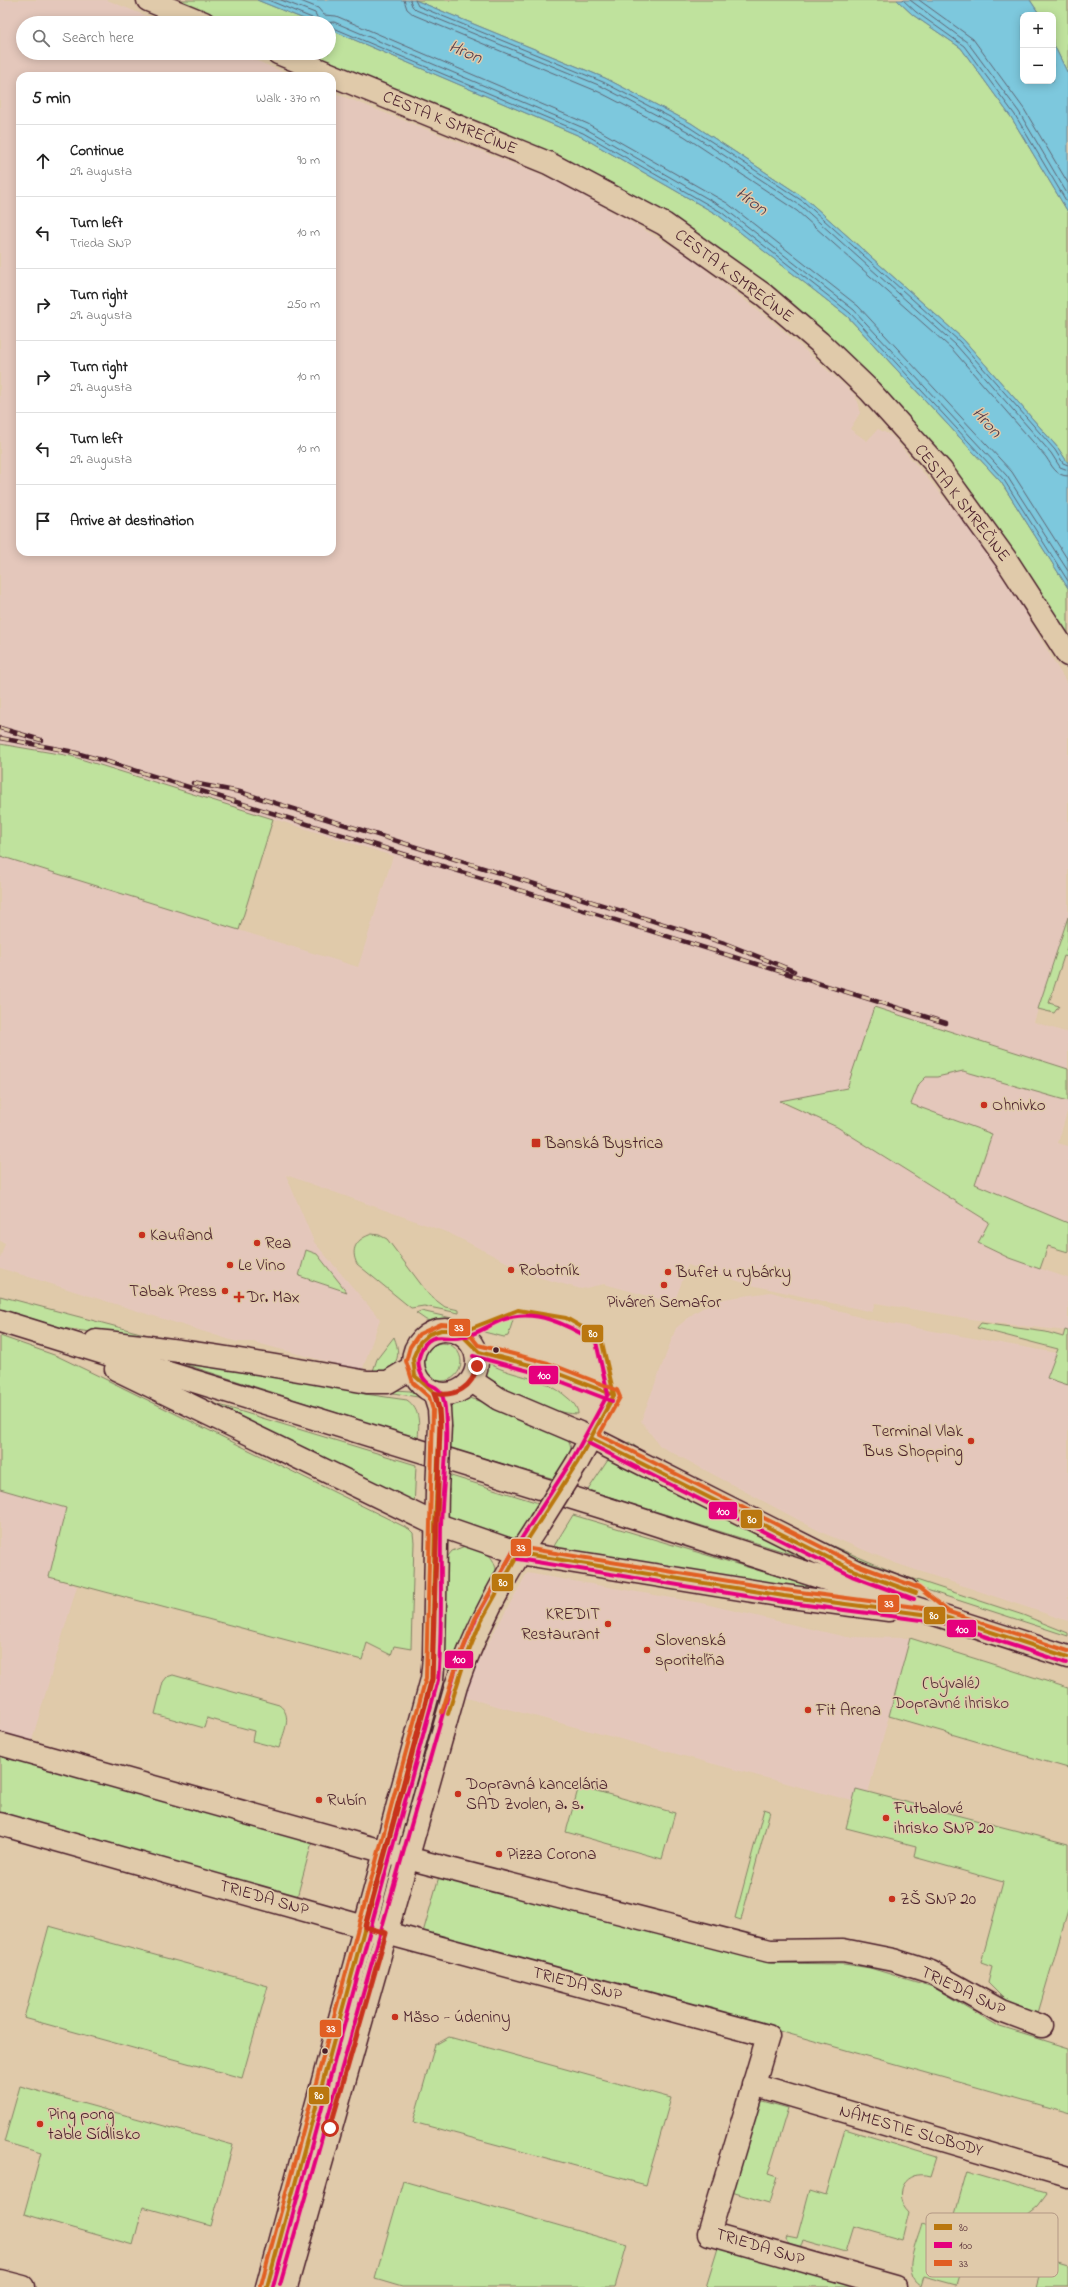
<!DOCTYPE html>
<html lang="en">
<head>
<meta charset="utf-8">
<style>
	:root { --surface:#fff; --page:#f6f6f6; --text:#222; --muted:#767676; --line:#e0e0e0 }
	body { margin:0; font-family:"Indie Flower",sans-serif; background:var(--page); color:var(--text) }
	.controls { position:absolute; right:12px; top:12px; display:grid; overflow:hidden; border-radius:8px; box-shadow:0 2px 10px #0003 }
	.controls button { width:36px; height:36px; display:grid; place-items:center; padding:0; border:0; border-bottom:1px solid var(--line); background:var(--surface); color:var(--text); font:20px sans-serif }
	.stop { position:absolute; width:12px; height:12px; margin:-9px; border:3px solid #c8321e; border-radius:50%; background:#fff }
	.stop.end { background:#c8321e; border-color:#fff; box-shadow:0 1px 4px #0008 }
	.list { margin:0; padding:0; list-style:none }
	h2 { display:flex; justify-content:space-between; align-items:center; height:52px; margin:0; padding:0 16px; font-size:17px }
	h2 small { font-size:13px; font-weight:400; color:var(--muted) }
	.list li { display:grid; grid-template-columns:26px 1fr auto; gap:12px; align-items:center; box-sizing:border-box; height:72px; padding:0 16px; border-top:1px solid var(--line) }
	.list b { display:block; font-size:15px; white-space:nowrap }
	.list p { margin:0; font-size:13px; white-space:nowrap; color:var(--muted) }
	.list em { font-size:13px; font-style:normal; color:var(--muted) }
	.icon { flex:none; width:22px; height:22px; fill:none; stroke:currentColor; stroke-width:2; stroke-linecap:round; stroke-linejoin:round }
	.map { position:relative; flex:none; width:1068px; height:2287px; overflow:hidden }
	.search { position:absolute; background:var(--surface); box-shadow:0 2px 10px #0003; left:16px; top:16px; width:320px; height:44px; display:flex; align-items:center; gap:10px; box-sizing:border-box; padding:0 14px; border-radius:22px; color:var(--muted); font-size:15px }
	.panel { position:absolute; background:var(--surface); box-shadow:0 2px 10px #0003; left:16px; top:72px; width:320px; height:484px; border-radius:12px }
	.map>svg:first-child { display:block }
	.built { fill:#e4c7bb }
	.green { fill:#bfe29d; stroke:#848064 }
	.water { fill:#7dc8dd; stroke:#698496 }
	.lines { fill:none; stroke-linecap:round; stroke-linejoin:round }
	.shore { stroke:#5e6372; stroke-width:1 }
	.minor-casing { stroke:#4a1f2b; stroke-width:25 }
	.major-casing { stroke:#4a1f2b; stroke-width:25 }
	.minor { stroke:#e0caaa; stroke-width:22 }
	.major { stroke:#e0caaa; stroke-width:22 }
	.rail-casing { stroke:#4a1f2b; stroke-width:4.5 }
	.rail { stroke:#e0caaa; stroke-width:3; stroke-dasharray:9; stroke-linecap:butt }
	.minor-bridge-casing { stroke:#4a1f2b; stroke-width:25; stroke-linecap:butt }
	.minor-bridge { stroke:#e0caaa; stroke-width:22 }
	.bus-1-casing { stroke:#e0caaa; stroke-width:7 }
	.bus-2-casing { stroke:#e0caaa; stroke-width:7 }
	.bus-3-casing { stroke:#e0caaa; stroke-width:7 }
	.bus-1 { stroke:#ba770f; stroke-width:4 }
	.bus-2 { stroke:#e5007d; stroke-width:4 }
	.bus-3 { stroke:#e15e23; stroke-width:4 }
	.route { stroke:#c8321e; stroke-width:5 }
	.poi-dot { fill:#c8321e; stroke:#e0caaa; stroke-width:1.5 }
	.bus-dot { fill:#4a1f2b; stroke:#e0caaa; stroke-width:1.5 }
	.labels { text-anchor:middle; dominant-baseline:central; stroke-width:3; stroke-linejoin:round; paint-order:stroke }
	.street-label { font-size:17px; fill:#4a1f2b; stroke:#e0caaa }
	.poi-label { font-size:17px; fill:#4a1f2b; stroke:#e0caaa; text-anchor:start }
	.park-label { font-size:17px; fill:#563236; stroke:#e0caaa }
	.water-label { font-size:18px; font-style:italic; fill:#523846; stroke:#e0caaa }
	.key { fill:#e0caaa; stroke:#b39784; stroke-width:1 }
	.key-label { font-size:11px; fill:#4a1f2b }
	.line-badge { stroke:#e0caaa; stroke-width:1.5 }
	.badge-label { font-size:11px; text-anchor:middle; font-weight:bold; fill:#fff }
</style>
</head>
<body>
<div class="map">
<svg width="1068" height="2287" viewBox="0 0 1068 2287">
	<rect width="100%" height="100%" fill="#e0caaa"/>
	<filter id="ink" filterUnits="userSpaceOnUse"><feTurbulence type="fractalNoise" baseFrequency=".025" numOctaves="2"/><feDisplacementMap in="SourceGraphic" scale="8" xChannelSelector="R" yChannelSelector="G"/><feConvolveMatrix kernelMatrix="1 2 1 2 8 2 1 2 1" color-interpolation-filters="sRGB"/></filter>
	<g filter="url(#ink)">
		<g class="built">
			<path d="M0,0H107L164,23H23V53H238L293,76H20V552H332V92L554,180L633,223L691,258L779,327L853,393L858,402L860,413L850,429L867,441L878,429L892,436L978,538L1025,612L1068,685V917L1034,1022L1068,1033V1069L874,1007L847,1088L780,1102L837,1127L989,1222L978,1243L1009,1258L1068,1278V1331L995,1323L875,1303L872,1312L747,1284L688,1265L674,1303L604,1284L581,1289L534,1276L449,1233L286,1175L314,1242L380,1319L362,1371L253,1342H237L0,1268V1259L5,1243L0,1241V856L358,967L393,856L71,756L0,744Z"/>
			<path d="M963,1071L1068,1101V1109L1058,1143L1068,1146V1223L975,1184L992,1134L911,1104L919,1084L926,1077H937Z"/>
			<path d="M771,1292L866,1319L1068,1355V1621L895,1563L823,1533L660,1446L641,1421L676,1328L694,1313L716,1300Z"/>
			<path d="M0,1489L66,1508L49,1577L77,1586L26,1760L0,1753Z"/>
			<path d="M527,1573L701,1603L846,1637L910,1638L868,1793L856,1802L463,1697L468,1679Z"/>
		</g>
		<g class="green">
			<path d="M168,0H257L314,23H225Z"/>
			<path d="M415,0H897L913,15L961,48L1011,117L1068,212V463L1058,448L963,339L806,199L691,123L605,78Z"/>
			<path d="M1030,0H1068V74L1053,43V15H1040Z"/>
			<path d="M329,29L582,137L718,215L847,316L1001,482L1068,588V642L1014,555L744,268L299,53H329Z"/>
			<path d="M0,744L71,756L273,819L239,930L0,856Z"/>
			<path d="M1068,917V944L1066,951L1068,952V957L1064,956L1049,1003L1059,1006L1054,1013L1038,1009Z"/>
			<path d="M874,1007L1068,1069V1101L963,1071L937,1077H926L919,1084L911,1104L992,1134L975,1184L1068,1223V1252L1048,1246L1040,1269L1009,1258L978,1243L989,1222L837,1127L780,1101L847,1088Z"/>
			<path d="M372,1234L379,1235L387,1239L429,1295L445,1307L459,1310V1313L424,1306L411,1308L357,1264C350,1249 356,1239 372,1234Z"/>
			<path d="M306,1250L317,1254L347,1292L299,1276Z"/>
			<path d="M0,1296L190,1346L62,1328L0,1309Z"/>
			<path d="M421,1311L456,1319L461,1326L426,1320L416,1313Z"/>
			<path d="M508,1319L513,1320L508,1336L504,1337L480,1331Z"/>
			<path d="M981,1323L1046,1332L1063,1337L1065,1330L1068,1331V1385L1047,1378L1058,1349L977,1328Z"/>
			<path d="M0,1336L57,1356L105,1379L409,1529L413,1533L414,1542L411,1649L394,1646L391,1655L367,1643L362,1660L49,1577L66,1508L0,1489Z"/>
			<path d="M394,1337C404,1362 393,1369 371,1377L377,1359Z"/>
			<circle cx="442" cy="1362" r="19"/>
			<path d="M484,1360C511,1379 540,1373 568,1398C573,1402 578,1408 578,1414C544,1413 512,1394 484,1377L482,1369Z"/>
			<path d="M187,1363L358,1389V1393L407,1400C421,1410 419,1424 418,1439L184,1364Z"/>
			<path d="M395,1390L410,1391L424,1398L387,1392Z"/>
			<path d="M177,1392L416,1465L414,1508Z"/>
			<path d="M466,1397L487,1403L565,1436C578,1452 567,1466 558,1480L449,1448V1403Z"/>
			<path d="M629,1442L657,1461L828,1544L898,1574L1023,1615L1068,1633V1636L899,1581L631,1450L625,1445Z"/>
			<path d="M610,1457L820,1563L588,1490Z"/>
			<path d="M448,1475L542,1504L517,1540L512,1542C495,1537 449,1529 446,1509C444,1499 447,1486 448,1475Z"/>
			<path d="M573,1515L817,1588L818,1590L551,1551Z"/>
			<path d="M465,1546C485,1552 494,1552 497,1575L454,1669L449,1671L444,1667V1561L452,1551Z"/>
			<path d="M910,1638L1068,1688V1768L889,1716Z"/>
			<path d="M173,1675L279,1705C294,1716 283,1733 279,1748L252,1741L254,1731L207,1718L204,1728L155,1714L163,1682L167,1677Z"/>
			<path d="M441,1699L406,1832L402,1831L438,1702Z"/>
			<path d="M0,1753L312,1842L296,1901L0,1821Z"/>
			<path d="M579,1786L675,1813L662,1859L566,1832Z"/>
			<path d="M856,1789L1068,1844V1911L1038,2013L1008,2003L988,1983L992,1967L981,1963L1003,1882L914,1857L916,1846L846,1828Z"/>
			<path d="M764,1809L770,1811L741,1920L735,1918Z"/>
			<path d="M440,1873L771,1963L844,1964L870,1968L933,1987L1000,2027L1068,2048V2113L779,2031L422,1936Z"/>
			<path d="M49,1926L268,1986L242,2078L24,2018Z"/>
			<path d="M449,2037L671,2098L646,2185L413,2122L435,2045Z"/>
			<path d="M20,2086L233,2145L211,2226L143,2207L133,2245L24,2214L41,2153L4,2142Z"/>
			<path d="M755,2099L788,2108L768,2174L777,2177L769,2203L728,2191Z"/>
			<path d="M845,2129L936,2157L930,2176C905,2169 890,2193 909,2212L902,2240L853,2226L845,2252L803,2240L799,2252L792,2249L786,2239L787,2236L797,2238L810,2190L826,2195Z"/>
			<path d="M967,2171L1046,2194L1037,2206L1022,2218L1020,2231L1026,2247L1020,2274L965,2258L957,2285L924,2276L921,2286C900,2273 917,2242 922,2223L950,2231Z"/>
			<path d="M403,2181L627,2245L615,2287H402L375,2279Z"/>
			<path d="M718,2248L855,2287H706Z"/>
			<path d="M1044,2258L1068,2265V2287H1036Z"/>
		</g>
		<g class="water">
			<path d="M257,0H415L605,78L691,123L806,199L963,339L1058,448L1068,463V588L1001,482L847,316L718,215L582,137L329,29V23H314Z"/>
			<path d="M897,0H1030L1040,15H1023V81H1053V43L1068,74V212L1011,117L961,48L913,15Z"/>
		</g>
		<g class="lines">
			<g class="shore">
				<path d="M268,0L312,18L314,23"/>
				<path d="M281,0L315,13L320,23"/>
				<path d="M298,0L318,8L324,15L336,16L588,124L727,203L858,306L1012,472L1068,560"/>
				<path d="M404,0L407,9L414,15L599,92L684,136L797,211L952,349L1046,457C1052,466 1056,476 1068,476"/>
				<path d="M410,0L412,6L416,10L601,86L687,131L801,206L956,345L1051,453L1060,467L1068,470"/>
				<path d="M415,0L418,6L603,82L689,127L804,202L960,342L1055,450L1063,463L1068,465"/>
				<path d="M903,0L916,12L964,46L1015,115L1068,204"/>
				<path d="M910,0L968,43L1019,112L1068,195"/>
				<path d="M919,0L973,39L1024,109L1068,183"/>
				<path d="M324,23L334,22L586,129L724,208L854,310L1007,476L1068,571"/>
				<path d="M329,26L583,133L721,212L850,313L1004,480L1068,581"/>
			</g>
			<defs>
				<g id="minor">
					<path d="M148,0L204,23"/>
					<path d="M278,53L548,163L664,224L764,295L819,342L869,390L941,470L1007,561L1068,655"/>
					<circle cx="445" cy="1362" r="32"/>
					<path d="M472,1381L499,1399L591,1438L577,1463"/>
					<path d="M434,1393L439,1409L440,1425"/>
					<path d="M435,1524L519,1553"/>
					<path d="M0,1744L407,1858L769,1951L843,1950L893,1960L931,1972L1001,2011L1041,2026"/>
					<path d="M0,1824L386,1933L768,2036L709,2234L896,2287"/>
					<path d="M753,2084L1068,2177"/>
					<path d="M0,2281L23,2287"/>
					<path d="M267,2287L432,1679L434,1657L437,1491"/>
					<path d="M286,2287L456,1686C476,1627 505,1574 540,1522"/>
				</g>
				<g id="major">
					<path d="M0,1321L605,1508L1068,1657"/>
					<path d="M96,1341C187,1350 277,1366 367,1382H388L413,1367"/>
					<path d="M116,1369L435,1524"/>
					<path d="M591,1438L855,1571L907,1590"/>
					<path d="M519,1553L784,1596L889,1610"/>
				</g>
			</defs>
			<use href="#minor" class="minor-casing"/>
			<use href="#major" class="major-casing"/>
			<use href="#minor" class="minor"/>
			<use href="#major" class="major"/>
			<defs>
				<g id="rail">
					<path d="M0,728L41,740"/>
					<path d="M0,738L69,751L105,761L946,1023"/>
					<path d="M193,783L240,792L724,943L794,971"/>
				</g>
			</defs>
			<use href="#rail" class="rail-casing"/>
			<use href="#rail" class="rail"/>
			<defs>
				<g id="minor-bridge">
					<path d="M437,1491L440,1425"/>
					<path d="M540,1522L577,1463"/>
				</g>
			</defs>
			<use href="#minor-bridge" class="minor-bridge-casing"/>
			<use href="#minor-bridge" class="minor-bridge"/>
			<defs>
				<g id="bus-1">
					<path d="M591,1438L855,1571L916,1593"/>
					<path d="M519,1553L784,1596L945,1617L1068,1657"/>
					<path d="M448,1714L463,1666L481,1621L519,1553L577,1463L614,1395L601,1338L566,1318L518,1310L459,1333"/>
					<path d="M267,2287L432,1679L435,1524L440,1425L437,1399L433,1392L415,1376L413,1358L420,1342L429,1334L441,1330H451L461,1334L479,1352L546,1369L614,1395"/>
				</g>
				<g id="bus-2">
					<path d="M473,1356L544,1375L612,1401"/>
					<path d="M588,1443L852,1576L914,1599"/>
					<path d="M518,1559L783,1602L944,1623L1066,1663"/>
					<path d="M273,2287L438,1680C443,1629 440,1577 441,1525C442,1491 448,1456 446,1422C445,1413 446,1402 441,1393C438,1387 434,1387 429,1384C420,1377 416,1364 420,1354C429,1327 447,1342 463,1337C477,1334 489,1325 502,1320C534,1307 568,1325 596,1342L608,1394L572,1460L514,1550L476,1618L457,1664L280,2285"/>
				</g>
				<g id="bus-3">
					<path d="M442,1712L457,1664L475,1619L514,1550L518,1547L785,1590L946,1611L1068,1651"/>
					<path d="M261,2285L426,1678L433,1410L429,1397L413,1383L406,1361L410,1347L419,1334L441,1324L454,1325L467,1331L478,1345L548,1363L617,1390L620,1397L599,1435L857,1565L919,1588L949,1612"/>
				</g>
			</defs>
			<use href="#bus-1" class="bus-1-casing"/>
			<use href="#bus-2" class="bus-2-casing"/>
			<use href="#bus-3" class="bus-3-casing"/>
			<use href="#bus-1" class="bus-1"/>
			<use href="#bus-2" class="bus-2"/>
			<use href="#bus-3" class="bus-3"/>
		</g>
	</g>
	<g class="lines" filter="url(#ink)">
		<path class="route" d="M330,2128L386,1933L365,1927L432,1679L440,1425L439,1409L434,1393C455,1398 473,1387 477,1366"/>
	</g>
	<g class="poi-dot">
		<circle cx="984" cy="1105" r="4"/>
		<rect x="531" y="1138" width="10" height="10" rx="2"/>
		<circle cx="142" cy="1235" r="4"/>
		<circle cx="257" cy="1243" r="4"/>
		<circle cx="230" cy="1265" r="4"/>
		<circle cx="511" cy="1270" r="4"/>
		<circle cx="668" cy="1272" r="4"/>
		<circle cx="664" cy="1285" r="4"/>
		<circle cx="225" cy="1291" r="4"/>
		<path d="M237 1291h4v4h4v4h-4v4h-4v-4h-4v-4h4z"/>
		<circle cx="971" cy="1441" r="4"/>
		<circle cx="608" cy="1624" r="4"/>
		<circle cx="647" cy="1650" r="4"/>
		<circle cx="808" cy="1710" r="4"/>
		<circle cx="458" cy="1794" r="4"/>
		<circle cx="319" cy="1800" r="4"/>
		<circle cx="886" cy="1818" r="4"/>
		<circle cx="499" cy="1854" r="4"/>
		<circle cx="892" cy="1899" r="4"/>
		<circle cx="395" cy="2017" r="4"/>
		<circle cx="40" cy="2124" r="4"/>
	</g>
	<g class="bus-dot">
		<circle cx="496" cy="1350" r="3.5"/>
		<circle cx="325" cy="2051" r="3.5"/>
	</g>
	<g class="labels">
		<g class="street-label">
			<text transform="translate(450 123) rotate(22)">CESTA K SMREČINE</text>
			<text transform="translate(734 276) rotate(37)">CESTA K SMREČINE</text>
			<text transform="translate(962 503) rotate(52)">CESTA K SMREČINE</text>
			<text transform="translate(264 1898) rotate(16)">TRIEDA SNP</text>
			<text transform="translate(577 1984) rotate(15)">TRIEDA SNP</text>
			<text transform="translate(963 1991) rotate(26)">TRIEDA SNP</text>
			<text transform="translate(911 2131) rotate(16)">NÁMESTIE SLOBODY</text>
			<text transform="translate(760 2247) rotate(17)">TRIEDA SNP</text>
		</g>
		<g class="poi-label">
			<text x="992" y="1105">Ohnivko</text>
			<text x="545" y="1143">Banská Bystrica</text>
			<text x="150" y="1235">Kaufland</text>
			<text x="265" y="1243">Rea</text>
			<text x="238" y="1265">Le Vino</text>
			<text x="519" y="1270">Robotník</text>
			<text x="676" y="1272">Bufet u rybárky</text>
			<text x="217" y="1291" text-anchor="end">Tabak Press</text>
			<text x="247" y="1297">Dr. Max</text>
			<text x="664" y="1302" text-anchor="middle">Piváreň Semafor</text>
			<text x="963" y="1431" text-anchor="end">Terminal Vlak<tspan x="963" dy="20">Bus Shopping</tspan></text>
			<text x="600" y="1614" text-anchor="end">KREDIT<tspan x="600" dy="20">Restaurant</tspan></text>
			<text x="655" y="1640">Slovenská<tspan x="655" dy="20">sporiteľňa</tspan></text>
			<text x="816" y="1710">Fit Arena</text>
			<text x="466" y="1784">Dopravná kancelária<tspan x="466" dy="20">SAD Zvolen, a. s.</tspan></text>
			<text x="327" y="1800">Rubín</text>
			<text x="894" y="1808">Futbalové<tspan x="894" dy="20">ihrisko SNP 20</tspan></text>
			<text x="507" y="1854">Pizza Corona</text>
			<text x="900" y="1899">ZŠ SNP 20</text>
			<text x="403" y="2017">Mäso - údeniny</text>
			<text x="48" y="2114">Ping pong<tspan x="48" dy="20">table Sídlisko</tspan></text>
		</g>
		<g class="park-label">
			<text x="951" y="1683">(bývalé)<tspan x="951" dy="20">Dopravné ihrisko</tspan></text>
		</g>
		<g class="water-label">
			<text transform="translate(465 53) rotate(23)">Hron</text>
			<text transform="translate(751 202) rotate(37)">Hron</text>
			<text transform="translate(986 423) rotate(48)">Hron</text>
		</g>
	</g>
	<rect x="926" y="2213" width="132" height="64" rx="6" class="key"/>
	<rect x="934" y="2224" width="18" height="6" fill="#ba770f"/>
	<rect x="934" y="2242" width="18" height="6" fill="#e5007d"/>
	<rect x="934" y="2260" width="18" height="6" fill="#e15e23"/>
	<g class="key-label">
		<text x="959" y="2231">80</text>
		<text x="959" y="2249">100</text>
		<text x="959" y="2267">33</text>
	</g>
	<g class="line-badge">
		<rect x="448" y="1318" width="23" height="19" rx="4" fill="#e15e23"/>
		<rect x="581" y="1324" width="23" height="19" rx="4" fill="#ba770f"/>
		<rect x="528" y="1365" width="31" height="20" rx="4" fill="#e5007d"/>
		<rect x="708" y="1501" width="30" height="19" rx="4" fill="#e5007d"/>
		<rect x="740" y="1509" width="23" height="20" rx="4" fill="#ba770f"/>
		<rect x="510" y="1538" width="22" height="19" rx="4" fill="#e15e23"/>
		<rect x="491" y="1573" width="23" height="19" rx="4" fill="#ba770f"/>
		<rect x="877" y="1594" width="23" height="19" rx="4" fill="#e15e23"/>
		<rect x="923" y="1606" width="23" height="19" rx="4" fill="#ba770f"/>
		<rect x="946" y="1619" width="31" height="19" rx="4" fill="#e5007d"/>
		<rect x="444" y="1650" width="30" height="19" rx="4" fill="#e5007d"/>
		<rect x="319" y="2019" width="23" height="19" rx="4" fill="#e15e23"/>
		<rect x="308" y="2086" width="22" height="19" rx="4" fill="#ba770f"/>
	</g>
	<g class="badge-label">
		<text x="459" y="1331">33</text>
		<text x="593" y="1337">80</text>
		<text x="544" y="1379">100</text>
		<text x="723" y="1515">100</text>
		<text x="752" y="1523">80</text>
		<text x="521" y="1551">33</text>
		<text x="503" y="1586">80</text>
		<text x="889" y="1607">33</text>
		<text x="934" y="1619">80</text>
		<text x="962" y="1633">100</text>
		<text x="459" y="1663">100</text>
		<text x="331" y="2032">33</text>
		<text x="319" y="2099">80</text>
	</g>
</svg>
<div class="controls">
<button>+</button>
<button>−</button>
</div>
<div class="stop" style="left:330px;top:2128px"></div>
<div class="stop end" style="left:477px;top:1366px"></div>
<div class="search"><svg class="icon" aria-label="search" viewBox="0 0 24 24"><circle cx="10" cy="10" r="6"/><path d="M15 15l6 6"/></svg>Search here</div>
<section class="panel">
<h2>5 min<small>Walk · 370 m</small></h2>
<ul class="list">
<li><svg class="icon" aria-label="ahead" viewBox="0 0 24 24"><path d="M12 20V5M6 11l6-6 6 6"/></svg><div><b>Continue</b><p>29. augusta</p></div><em>90 m</em></li>
<li><svg class="icon" aria-label="left" viewBox="0 0 24 24"><path d="M17 20v-9H6M10 6l-5 5 5 5"/></svg><div><b>Turn left</b><p>Trieda SNP</p></div><em>10 m</em></li>
<li><svg class="icon" aria-label="right" viewBox="0 0 24 24"><path d="M7 20v-9h11M14 6l5 5-5 5"/></svg><div><b>Turn right</b><p>29. augusta</p></div><em>250 m</em></li>
<li><svg class="icon" aria-label="right" viewBox="0 0 24 24"><path d="M7 20v-9h11M14 6l5 5-5 5"/></svg><div><b>Turn right</b><p>29. augusta</p></div><em>10 m</em></li>
<li><svg class="icon" aria-label="left" viewBox="0 0 24 24"><path d="M17 20v-9H6M10 6l-5 5 5 5"/></svg><div><b>Turn left</b><p>29. augusta</p></div><em>10 m</em></li>
<li><svg class="icon" aria-label="arrive" viewBox="0 0 24 24"><path d="M6 21V4h12l-3 4 3 4H6"/></svg><div><b>Arrive at destination</b></div></li>
</ul>
</section>
</div>
</body>
</html>
